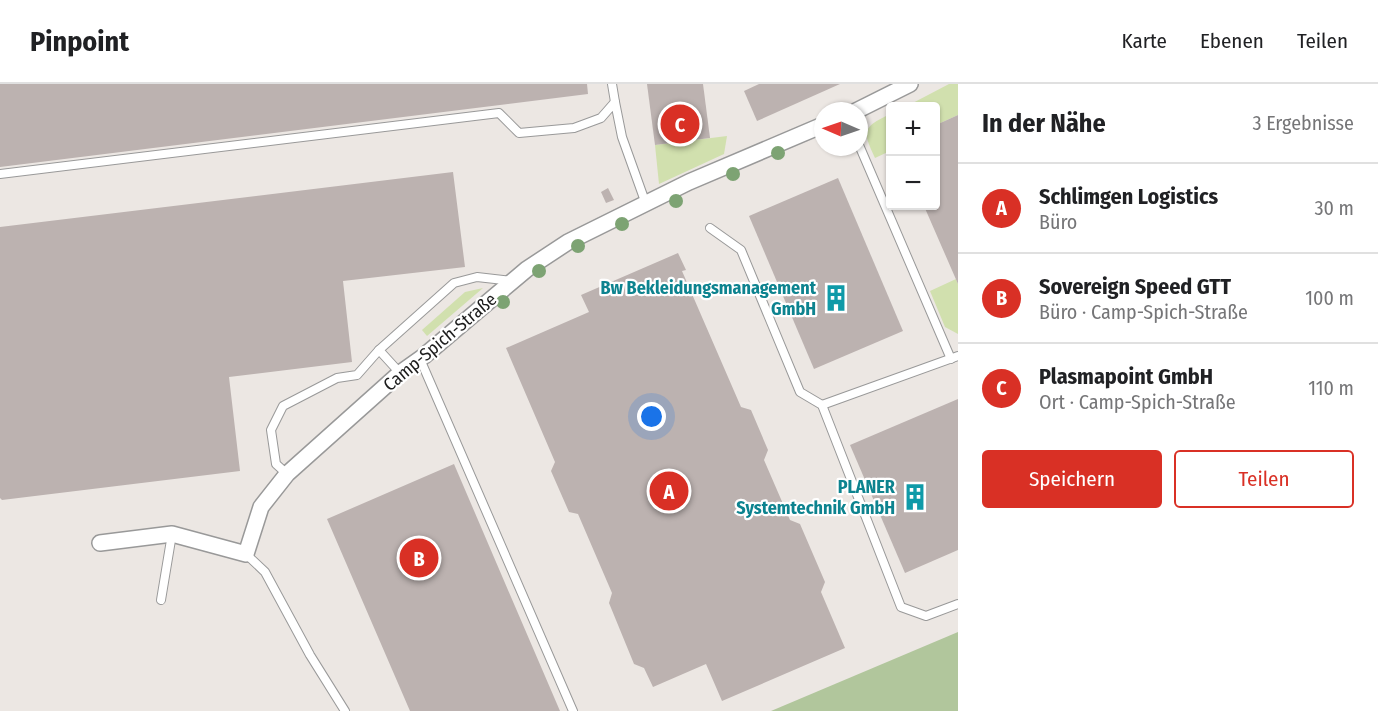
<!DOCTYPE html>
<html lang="de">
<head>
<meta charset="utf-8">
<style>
	:root { --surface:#fff; --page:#f2f2f2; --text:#202124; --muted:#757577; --line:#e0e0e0; --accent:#d93025 }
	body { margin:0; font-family:"Fira Sans Condensed",sans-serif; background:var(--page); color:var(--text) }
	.controls { position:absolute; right:18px; top:18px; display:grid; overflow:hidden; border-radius:6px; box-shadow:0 2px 4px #0004 }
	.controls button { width:54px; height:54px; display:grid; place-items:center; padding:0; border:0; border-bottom:2px solid var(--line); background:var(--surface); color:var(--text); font:30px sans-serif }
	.compass { position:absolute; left:814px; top:18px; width:54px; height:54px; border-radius:50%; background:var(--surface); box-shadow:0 2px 4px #0004; rotate:272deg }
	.you { position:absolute; left:652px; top:333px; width:21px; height:21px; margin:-15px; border:4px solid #fff; border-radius:50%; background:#1a73e8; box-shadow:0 0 0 9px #1a73e833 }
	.badge { display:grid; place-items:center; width:39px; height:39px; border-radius:50%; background:var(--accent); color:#fff; font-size:20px; font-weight:700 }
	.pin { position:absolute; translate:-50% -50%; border:3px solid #fff; box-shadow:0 2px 6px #0006 }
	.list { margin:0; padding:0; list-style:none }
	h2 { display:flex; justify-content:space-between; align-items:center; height:78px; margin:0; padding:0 24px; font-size:26px }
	h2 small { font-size:20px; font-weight:400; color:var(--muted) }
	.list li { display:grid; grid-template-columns:39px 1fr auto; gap:18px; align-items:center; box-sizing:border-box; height:90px; padding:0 24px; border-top:2px solid var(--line) }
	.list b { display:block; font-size:22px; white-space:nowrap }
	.list p { margin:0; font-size:20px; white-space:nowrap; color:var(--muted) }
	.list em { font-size:20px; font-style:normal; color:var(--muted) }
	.actions { display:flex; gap:12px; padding:18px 24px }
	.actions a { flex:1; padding:14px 0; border:2px solid var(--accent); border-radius:6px; text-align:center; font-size:21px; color:var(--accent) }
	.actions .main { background:var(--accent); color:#fff }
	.map { position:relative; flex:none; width:958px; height:627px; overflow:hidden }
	header { display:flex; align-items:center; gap:36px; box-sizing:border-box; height:84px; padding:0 30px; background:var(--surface); border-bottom:2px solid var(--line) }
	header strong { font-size:28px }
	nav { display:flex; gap:33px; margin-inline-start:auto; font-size:21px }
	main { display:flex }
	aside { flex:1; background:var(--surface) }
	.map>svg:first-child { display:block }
	.grass { fill:#d1e0ae }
	.forest { fill:#b1c69c }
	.building { fill:#bcb2b0 }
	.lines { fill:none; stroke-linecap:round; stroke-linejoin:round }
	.service-casing { stroke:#999; stroke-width:10 }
	.minor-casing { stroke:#999; stroke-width:18 }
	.service { stroke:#fff; stroke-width:8 }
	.minor { stroke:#fff; stroke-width:15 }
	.tree { fill:#7da373 }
	.labels { text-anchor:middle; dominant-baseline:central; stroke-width:4.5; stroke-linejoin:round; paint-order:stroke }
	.culture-label { font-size:18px; font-weight:bold; fill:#0d838f; stroke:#fff; text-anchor:end }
	.street-label { font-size:18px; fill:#1c1c1c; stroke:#fff }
</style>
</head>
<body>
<header>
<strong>Pinpoint</strong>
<nav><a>Karte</a><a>Ebenen</a><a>Teilen</a></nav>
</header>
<main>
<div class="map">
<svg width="958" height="627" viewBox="0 0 958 627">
	<rect width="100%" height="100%" fill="#ece7e3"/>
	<g class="grass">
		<path d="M949,0H958V31L936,41V22H907Z"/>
		<path d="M890,30V67L875,74C862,46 862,44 890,30Z"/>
		<path d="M727,52L724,70L659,100L655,61Z"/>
		<path d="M956,195L958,200V250L945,243L930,207Z"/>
		<path d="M483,204L427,252L422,246L465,208Z"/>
	</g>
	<path class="forest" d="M958,548V627H771Z"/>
	<g class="building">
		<path d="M0,0H587L588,10L0,83Z"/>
		<path d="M647,0H703L710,54L655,61Z"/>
		<path d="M759,0H840L757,37L744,7Z"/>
		<path d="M958,31V200L924,122H936V41Z"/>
		<path d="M453,88L465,183L343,197L352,278L229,293L240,387L2,416L0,414V143Z"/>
		<path d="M838,94L903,247L814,285L749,132Z"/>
		<path d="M608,104L614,116L606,119L601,108Z"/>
		<path d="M678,169L686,186L682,187L741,323L751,326L768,366L764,376L790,436L800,440L825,498L821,508L845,564L722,617L706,580L653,603L644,584L634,580L609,519L612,509L578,430L569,428L551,387L555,378L506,264L589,228L581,211Z"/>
		<path d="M958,315V466L905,489L850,361Z"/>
		<path d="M454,380L511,513L560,627H410L327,435Z"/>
	</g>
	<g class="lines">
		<defs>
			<g id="service">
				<path d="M612,0L615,18"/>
				<path d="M859,61L951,275"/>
				<path d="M0,90L499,29L519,49L574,44L601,34L615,18L622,53L646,120"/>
				<path d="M710,144L741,166L800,308L822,321L901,523L926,532L958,520"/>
				<path d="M379,266L400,289"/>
				<path d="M420,275L573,627"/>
				<path d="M822,321L958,272"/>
				<path d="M287,390L276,380L271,346L283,322L337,294L357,291L379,266L454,199L477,193L512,197"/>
				<path d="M246,470L265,488L310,571L345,627"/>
				<path d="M161,516L172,450"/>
			</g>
			<g id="minor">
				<path d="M856,27L910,0"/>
				<path d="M100,459L172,450L246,470L261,423L287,390L400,289L424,272L527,185L568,158L689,98L823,41"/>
			</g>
		</defs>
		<use href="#service" class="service-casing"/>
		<use href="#minor" class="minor-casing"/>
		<use href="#service" class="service"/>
		<use href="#minor" class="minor"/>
	</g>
	<g class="tree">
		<circle cx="778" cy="69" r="7"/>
		<circle cx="733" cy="90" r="7"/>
		<circle cx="676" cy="117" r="7"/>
		<circle cx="622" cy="140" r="7"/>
		<circle cx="578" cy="162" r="7"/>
		<circle cx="539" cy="187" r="7"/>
		<circle cx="503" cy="218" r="7"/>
	</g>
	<defs>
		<symbol id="building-bare" viewBox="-9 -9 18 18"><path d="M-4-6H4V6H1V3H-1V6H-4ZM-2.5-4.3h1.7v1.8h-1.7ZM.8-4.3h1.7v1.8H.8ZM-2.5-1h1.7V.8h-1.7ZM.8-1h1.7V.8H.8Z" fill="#0f9aa8" stroke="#fff" stroke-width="2.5" paint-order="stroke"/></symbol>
	</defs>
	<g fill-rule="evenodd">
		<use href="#building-bare" x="817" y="195" width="38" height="38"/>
		<use href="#building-bare" x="896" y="394" width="38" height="38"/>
	</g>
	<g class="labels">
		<g class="culture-label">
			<text x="816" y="204">Bw Bekleidungsmanagement<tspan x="816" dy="21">GmbH</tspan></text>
			<text x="895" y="403">PLANER<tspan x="895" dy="21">Systemtechnik GmbH</tspan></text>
		</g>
		<g class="street-label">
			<text transform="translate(440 258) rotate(-40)">Camp-Spich-Straße</text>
		</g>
	</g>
</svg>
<div class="controls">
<button>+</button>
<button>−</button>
</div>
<svg class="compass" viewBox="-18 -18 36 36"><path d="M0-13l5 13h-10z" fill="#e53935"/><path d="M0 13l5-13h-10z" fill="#757577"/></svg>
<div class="you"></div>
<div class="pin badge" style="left:669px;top:407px">A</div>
<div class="pin badge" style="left:419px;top:474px">B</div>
<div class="pin badge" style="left:680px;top:40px">C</div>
</div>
<aside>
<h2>In der Nähe<small>3 Ergebnisse</small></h2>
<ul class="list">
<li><span class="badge">A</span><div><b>Schlimgen Logistics</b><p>Büro</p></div><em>30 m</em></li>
<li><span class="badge">B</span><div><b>Sovereign Speed GTT</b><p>Büro · Camp-Spich-Straße</p></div><em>100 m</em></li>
<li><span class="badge">C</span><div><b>Plasmapoint GmbH</b><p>Ort · Camp-Spich-Straße</p></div><em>110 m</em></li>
</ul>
<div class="actions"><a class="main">Speichern</a><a>Teilen</a></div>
</aside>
</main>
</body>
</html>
